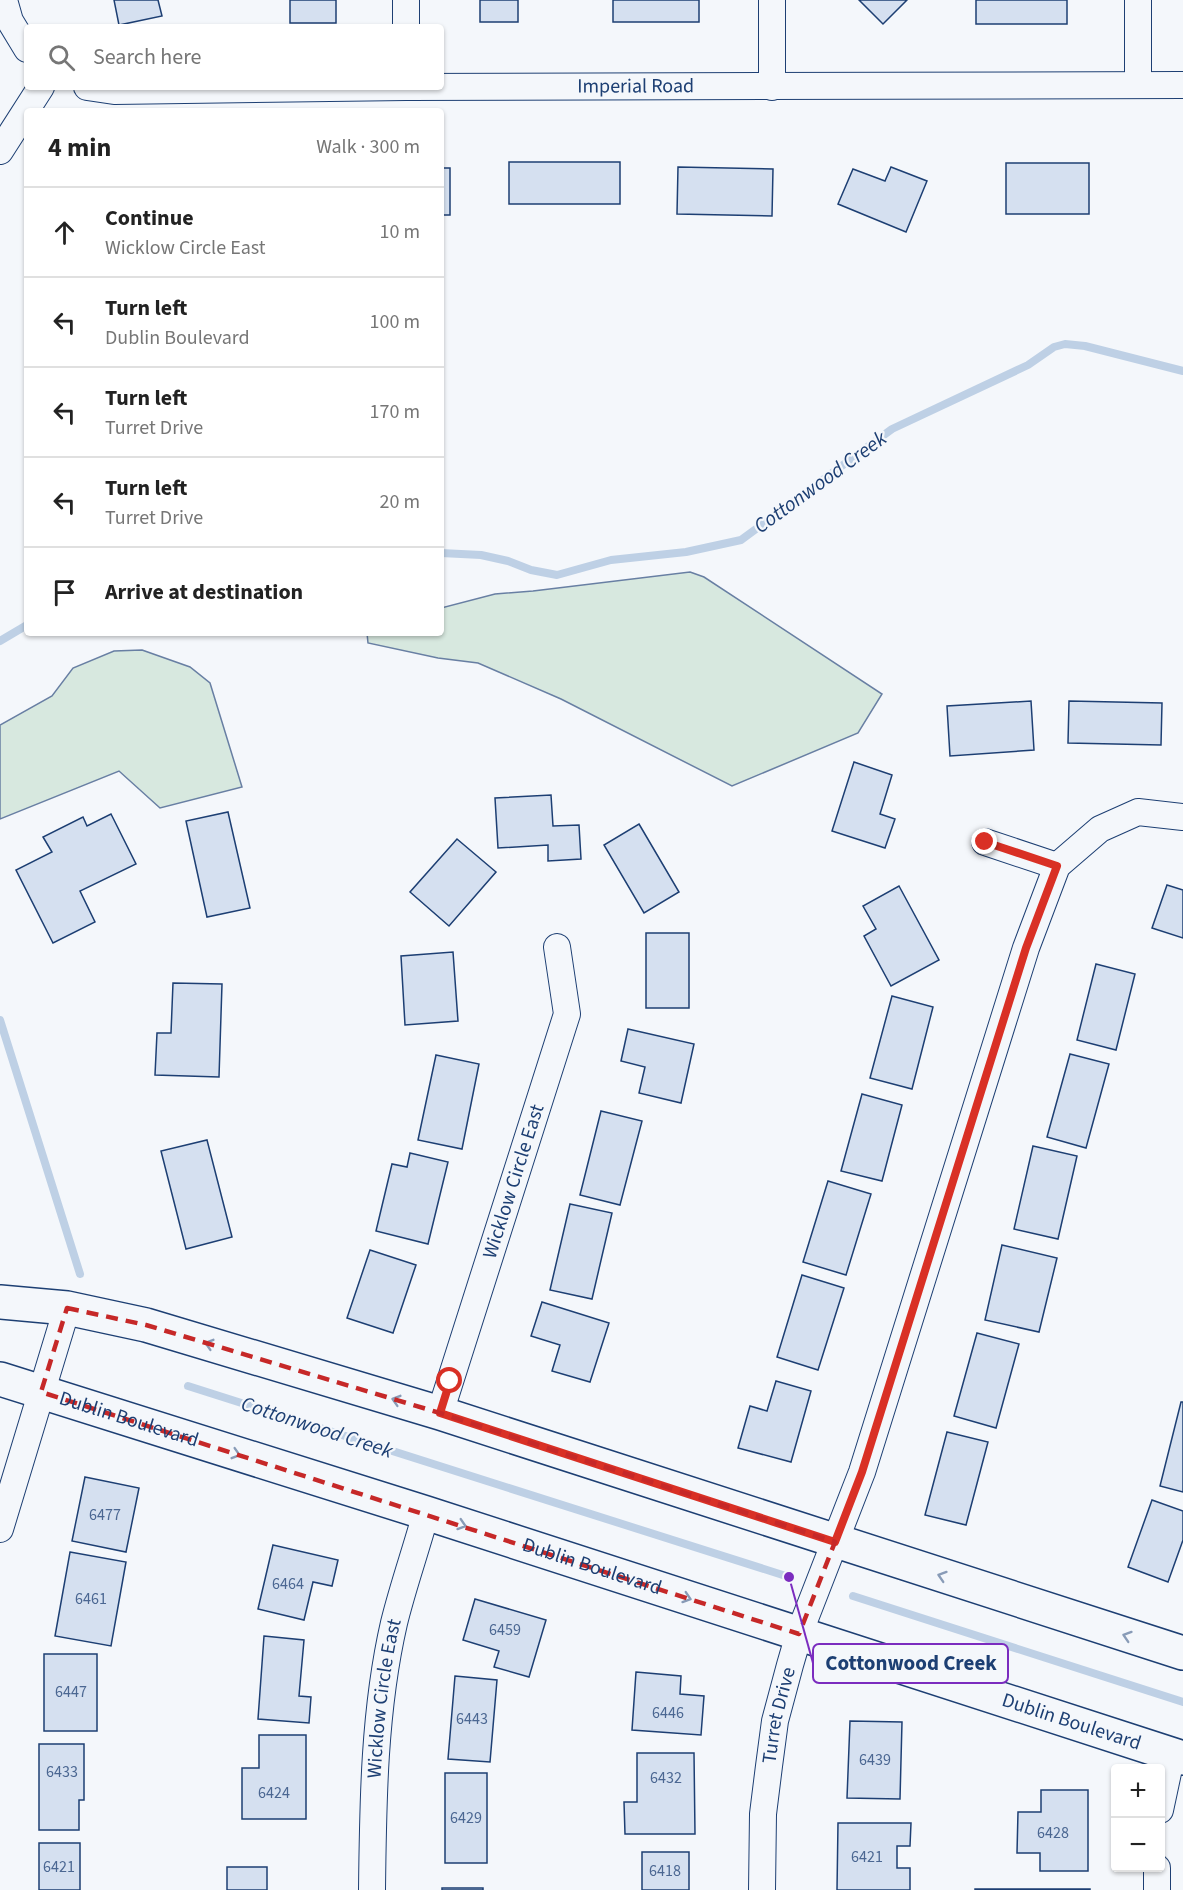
<!DOCTYPE html>
<html lang="en">
<head>
<meta charset="utf-8">
<style>
	:root { --surface:#fff; --page:#f2f2f2; --text:#222; --muted:#767676; --line:#e0e0e0 }
	body { margin:0; font-family:"Source Sans 3",sans-serif; background:var(--page); color:var(--text) }
	.controls { position:absolute; right:18px; bottom:18px; display:grid; overflow:hidden; border-radius:6px; box-shadow:0 2px 4px #0004 }
	.controls button { width:54px; height:54px; display:grid; place-items:center; padding:0; border:0; border-bottom:2px solid var(--line); background:var(--surface); color:var(--text); font:30px sans-serif }
	.stop { position:absolute; width:18px; height:18px; margin:-14px; border:4px solid #d93025; border-radius:50%; background:#fff }
	.stop.end { background:#d93025; border-color:#fff; box-shadow:0 2px 6px #0008 }
	.list { margin:0; padding:0; list-style:none }
	h2 { display:flex; justify-content:space-between; align-items:center; height:78px; margin:0; padding:0 24px; font-size:26px }
	h2 small { font-size:20px; font-weight:400; color:var(--muted) }
	.list li { display:grid; grid-template-columns:39px 1fr auto; gap:18px; align-items:center; box-sizing:border-box; height:90px; padding:0 24px; border-top:2px solid var(--line) }
	.list b { display:block; font-size:22px; white-space:nowrap }
	.list p { margin:0; font-size:20px; white-space:nowrap; color:var(--muted) }
	.list em { font-size:20px; font-style:normal; color:var(--muted) }
	.icon { flex:none; width:33px; height:33px; fill:none; stroke:currentColor; stroke-width:2; stroke-linecap:round; stroke-linejoin:round }
	.map { position:relative; flex:none; width:1183px; height:1890px; overflow:hidden }
	.search { position:absolute; background:var(--surface); box-shadow:0 2px 4px #0004; left:24px; top:24px; width:420px; height:66px; display:flex; align-items:center; gap:15px; box-sizing:border-box; padding:0 21px; border-radius:6px; color:var(--muted); font-size:22px }
	.panel { position:absolute; background:var(--surface); box-shadow:0 2px 4px #0004; left:24px; top:108px; width:420px; height:528px; border-radius:6px }
	.map>svg:first-child { display:block }
	.green { fill:#d7e8df; stroke:#687fa3; stroke-width:1.5 }
	.lines { fill:none; stroke-linecap:round; stroke-linejoin:round }
	.stream { stroke:#bed0e5; stroke-width:8 }
	.building { fill:#d5e0f0; stroke:#1d3f73; stroke-width:1.5 }
	.minor-casing { stroke:#1d3f73; stroke-width:28 }
	.secondary-casing { stroke:#1d3f73; stroke-width:36 }
	.minor { stroke:#f4f7fb; stroke-width:26 }
	.secondary { stroke:#f4f7fb; stroke-width:33 }
	.oneway { stroke:#889bb7 }
	.route { stroke:#d93025; stroke-width:8 }
	.marked { fill:none; stroke:#c62828; stroke-width:4.5; stroke-dasharray:12 8; stroke-linejoin:round }
	.labels { text-anchor:middle; dominant-baseline:central; stroke-width:4.5; stroke-linejoin:round; paint-order:stroke }
	.number-label { font-size:16px; fill:#4b6792 }
	.street-label { font-size:20px; fill:#1d3f73; stroke:#f4f7fb }
	.water-label { font-size:21px; font-style:italic; fill:#1d3f73; stroke:#f4f7fb }
	.leader { fill:none; stroke:#7b2cbf; stroke-width:2 }
	.callout-dot { fill:#7b2cbf; stroke:#f4f7fb; stroke-width:2 }
	.callout { fill:#f4f7fb; stroke:#7b2cbf; stroke-width:2 }
	.callout-label { font-size:21px; text-anchor:middle; font-weight:bold; fill:#1d3f73 }
</style>
</head>
<body>
<div class="map">
<svg width="1183" height="1890" viewBox="0 0 1183 1890">
	<rect width="100%" height="100%" fill="#f4f7fb"/>
	<g class="green">
		<path d="M690,572L704,577L882,694L858,733L732,786L561,699L478,663L438,658L368,643L367,633H441V608L495,594L533,591Z"/>
		<path d="M142,650L190,667L210,683L242,787L160,808L119,771L0,819V725L52,696L73,668L114,651Z"/>
	</g>
	<g class="lines">
		<g class="stream">
			<path d="M441,553L481,555L508,561L531,570L557,575L611,560L686,552L741,540L892,429L1028,365L1054,347L1065,344L1085,346L1183,371"/>
			<path d="M0,641L27,625"/>
			<path d="M0,1020L80,1274"/>
			<path d="M188,1386L789,1577"/>
			<path d="M853,1596L1183,1702"/>
		</g>
	</g>
	<g class="building">
		<path d="M114,0H158L162,16L119,25Z"/>
		<rect x="290" y="0" width="46" height="23"/>
		<rect x="480" y="0" width="38" height="22"/>
		<rect x="613" y="0" width="86" height="22"/>
		<path d="M859,0H907L883,24Z"/>
		<rect x="976" y="0" width="91" height="24"/>
		<rect x="509" y="162" width="111" height="42"/>
		<rect x="1006" y="163" width="83" height="51"/>
		<path d="M678,167L773,169L772,216L677,214Z"/>
		<path d="M891,167L927,181L906,232L838,204L853,169L885,181Z"/>
		<rect x="441" y="168" width="9" height="47"/>
		<path d="M1031,701L1034,750L950,756L947,706Z"/>
		<path d="M1069,701L1162,703L1161,745L1068,743Z"/>
		<path d="M854,762L892,775L880,814L895,819L885,848L832,831Z"/>
		<path d="M551,795L553,826L579,825L581,859L548,861V845L498,848L495,798Z"/>
		<path d="M228,812L250,908L207,917L186,821Z"/>
		<path d="M111,814L136,864L80,891L95,922L53,943L16,870L52,852L43,837L83,817L87,826Z"/>
		<path d="M639,824L679,892L644,913L604,845Z"/>
		<path d="M457,839L496,872L449,926L410,892Z"/>
		<path d="M1167,885L1183,890V938L1152,928Z"/>
		<path d="M899,886L939,960L891,986L864,936L876,929L863,906Z"/>
		<rect x="646" y="933" width="43" height="75"/>
		<path d="M453,952L458,1021L405,1025L401,956Z"/>
		<path d="M1096,964L1135,974L1116,1050L1077,1040Z"/>
		<path d="M173,983L222,984L219,1077L155,1075L157,1033H171Z"/>
		<path d="M892,996L933,1007L912,1089L870,1078Z"/>
		<path d="M628,1029L694,1044L681,1103L639,1093L645,1067L621,1061Z"/>
		<path d="M1070,1054L1109,1064L1086,1148L1047,1137Z"/>
		<path d="M436,1055L479,1064L462,1149L418,1140Z"/>
		<path d="M862,1094L902,1105L882,1181L841,1171Z"/>
		<path d="M601,1111L642,1121L620,1205L580,1195Z"/>
		<path d="M207,1140L232,1237L186,1249L161,1151Z"/>
		<path d="M1033,1146L1077,1156L1058,1239L1014,1229Z"/>
		<path d="M410,1153L448,1162L428,1244L376,1231L392,1164L407,1167Z"/>
		<path d="M828,1181L871,1194L846,1275L803,1262Z"/>
		<path d="M570,1204L612,1213L592,1299L550,1290Z"/>
		<path d="M1002,1245L1057,1258L1039,1332L985,1320Z"/>
		<path d="M370,1250L416,1265L393,1333L347,1318Z"/>
		<path d="M802,1275L844,1288L818,1370L777,1357Z"/>
		<path d="M542,1302L609,1323L590,1382L552,1371L560,1345L531,1336Z"/>
		<path d="M977,1333L1019,1344L996,1428L954,1416Z"/>
		<path d="M776,1381L811,1391L791,1462L738,1448L750,1406L767,1411Z"/>
		<path d="M1181,1402H1183V1492L1160,1486Z"/>
		<path d="M947,1432L988,1442L966,1525L925,1515Z"/>
		<path d="M85,1477L139,1488L126,1552L72,1541Z"/>
		<path d="M1152,1500L1183,1511V1540L1168,1582L1128,1567Z"/>
		<path d="M273,1545L338,1560L332,1586L313,1582L304,1620L258,1609Z"/>
		<path d="M70,1552L126,1562L111,1646L55,1636Z"/>
		<path d="M475,1599L546,1620L529,1677L494,1667L499,1651L463,1640Z"/>
		<path d="M264,1636L304,1640L299,1696L311,1697L309,1723L258,1719Z"/>
		<rect x="44" y="1654" width="53" height="77"/>
		<path d="M636,1672L681,1676L680,1694L704,1696L701,1735L632,1730Z"/>
		<path d="M455,1676L497,1680L490,1762L448,1759Z"/>
		<path d="M850,1721L902,1722L900,1799L847,1798Z"/>
		<path d="M259,1735H306V1819H242V1768H259Z"/>
		<path d="M39,1744H84V1800H79V1830H39Z"/>
		<path d="M637,1753H694L695,1834H625L624,1802H637Z"/>
		<rect x="445" y="1773" width="42" height="90"/>
		<path d="M1041,1790H1088V1871H1040V1853H1017L1018,1812H1041Z"/>
		<path d="M838,1823H911L910,1846H897V1868H910V1890H837Z"/>
		<rect x="39" y="1843" width="41" height="47"/>
		<rect x="642" y="1852" width="47" height="38"/>
		<rect x="227" y="1867" width="40" height="23"/>
		<rect x="442" y="1888" width="41" height="2"/>
		<rect x="975" y="1889" width="115" height="1"/>
	</g>
	<g class="lines">
		<defs>
			<g id="minor">
				<path d="M4,0L10,21L27,49"/>
				<path d="M406,0V27"/>
				<path d="M772,0V87"/>
				<path d="M1138,85V0"/>
				<path id="s1" d="M87,87L114,91L406,87L1183,85"/>
				<path d="M0,151L41,87"/>
				<path d="M985,842L1057,866"/>
				<path id="s2" d="M440,1413L567,1014L557,947"/>
				<path d="M0,1529L67,1308"/>
				<path d="M1160,1810L1172,1754"/>
				<path id="s3" d="M372,1890C373,1801 374,1710 394,1623C403,1586 416,1550 426,1513"/>
				<path id="s4" d="M762,1890L763,1814L769,1766L775,1721L790,1665L799,1634L862,1472L1026,948L1057,866L1100,829L1138,812L1183,817"/>
				<path d="M1157,1890V1868"/>
			</g>
			<g id="secondary">
				<path d="M0,1302L67,1308L146,1325L440,1413L1183,1653"/>
				<path id="s5" d="M0,1379L426,1513L1183,1758"/>
			</g>
		</defs>
		<use href="#minor" class="minor-casing"/>
		<use href="#secondary" class="secondary-casing"/>
		<use href="#minor" class="minor"/>
		<use href="#secondary" class="secondary"/>
	</g>
	<defs><path id="oneway-chevron" d="M-2-3.5L2.5 0L-2 3.5" fill="none" stroke-width="1.6" stroke-linecap="round" stroke-linejoin="round" transform="scale(1.5)"/></defs>
	<g class="oneway">
		<use href="#oneway-chevron" transform="translate(209 1344) rotate(-163)"/>
		<use href="#oneway-chevron" transform="translate(396 1400) rotate(-163)"/>
		<use href="#oneway-chevron" transform="translate(236 1454) rotate(17)"/>
		<use href="#oneway-chevron" transform="translate(462 1525) rotate(18)"/>
		<use href="#oneway-chevron" transform="translate(942 1576) rotate(-162)"/>
		<use href="#oneway-chevron" transform="translate(687 1598) rotate(18)"/>
		<use href="#oneway-chevron" transform="translate(1127 1636) rotate(-162)"/>
	</g>
	<g class="lines">
		<path class="route" d="M450,1381L440,1413L835,1542L862,1472L1026,948L1057,866L985,842"/>
	</g>
	<path class="marked" d="M67,1308L146,1325L440,1413L835,1542L799,1634L41,1392Z"/>
	<g class="labels">
		<g class="number-label">
			<text x="105" y="1515">6477</text>
			<text x="288" y="1584">6464</text>
			<text x="91" y="1599">6461</text>
			<text x="505" y="1630">6459</text>
			<text x="71" y="1692">6447</text>
			<text x="668" y="1713">6446</text>
			<text x="472" y="1719">6443</text>
			<text x="875" y="1760">6439</text>
			<text x="62" y="1772">6433</text>
			<text x="666" y="1778">6432</text>
			<text x="274" y="1793">6424</text>
			<text x="466" y="1818">6429</text>
			<text x="1053" y="1833">6428</text>
			<text x="867" y="1857">6421</text>
			<text x="59" y="1867">6421</text>
			<text x="665" y="1871">6418</text>
		</g>
		<g class="street-label">
			<text stroke="none"><textPath href="#s1" startOffset="549">Imperial Road</textPath></text>
			<text stroke="none"><textPath href="#s2" startOffset="243">Wicklow Circle East</textPath></text>
			<text stroke="none"><textPath href="#s5" startOffset="135">Dublin Boulevard</textPath></text>
			<text stroke="none"><textPath href="#s5" startOffset="621">Dublin Boulevard</textPath></text>
			<text stroke="none"><textPath href="#s3" startOffset="192">Wicklow Circle East</textPath></text>
			<text stroke="none"><textPath href="#s4" startOffset="176">Turret Drive</textPath></text>
			<text stroke="none"><textPath href="#s5" startOffset="1125">Dublin Boulevard</textPath></text>
		</g>
		<g class="water-label">
			<text transform="translate(820 482) rotate(-36)">Cottonwood Creek</text>
			<text transform="translate(317 1427) rotate(18)">Cottonwood Creek</text>
		</g>
	</g>
	<path class="leader" d="M789 1577L813 1663"/>
	<circle class="callout-dot" cx="789" cy="1577" r="6"/>
	<rect class="callout" x="813" y="1644" width="195" height="39" rx="6"/>
	<g class="callout-label">
		<text x="911" y="1670">Cottonwood Creek</text>
	</g>
</svg>
<div class="controls">
<button>+</button>
<button>−</button>
</div>
<div class="stop" style="left:450px;top:1381px"></div>
<div class="stop end" style="left:985px;top:842px"></div>
<div class="search"><svg class="icon" aria-label="search" viewBox="0 0 24 24"><circle cx="10" cy="10" r="6"/><path d="M15 15l6 6"/></svg>Search here</div>
<section class="panel">
<h2>4 min<small>Walk · 300 m</small></h2>
<ul class="list">
<li><svg class="icon" aria-label="ahead" viewBox="0 0 24 24"><path d="M12 20V5M6 11l6-6 6 6"/></svg><div><b>Continue</b><p>Wicklow Circle East</p></div><em>10 m</em></li>
<li><svg class="icon" aria-label="left" viewBox="0 0 24 24"><path d="M17 20v-9H6M10 6l-5 5 5 5"/></svg><div><b>Turn left</b><p>Dublin Boulevard</p></div><em>100 m</em></li>
<li><svg class="icon" aria-label="left" viewBox="0 0 24 24"><path d="M17 20v-9H6M10 6l-5 5 5 5"/></svg><div><b>Turn left</b><p>Turret Drive</p></div><em>170 m</em></li>
<li><svg class="icon" aria-label="left" viewBox="0 0 24 24"><path d="M17 20v-9H6M10 6l-5 5 5 5"/></svg><div><b>Turn left</b><p>Turret Drive</p></div><em>20 m</em></li>
<li><svg class="icon" aria-label="arrive" viewBox="0 0 24 24"><path d="M6 21V4h12l-3 4 3 4H6"/></svg><div><b>Arrive at destination</b></div></li>
</ul>
</section>
</div>
</body>
</html>
